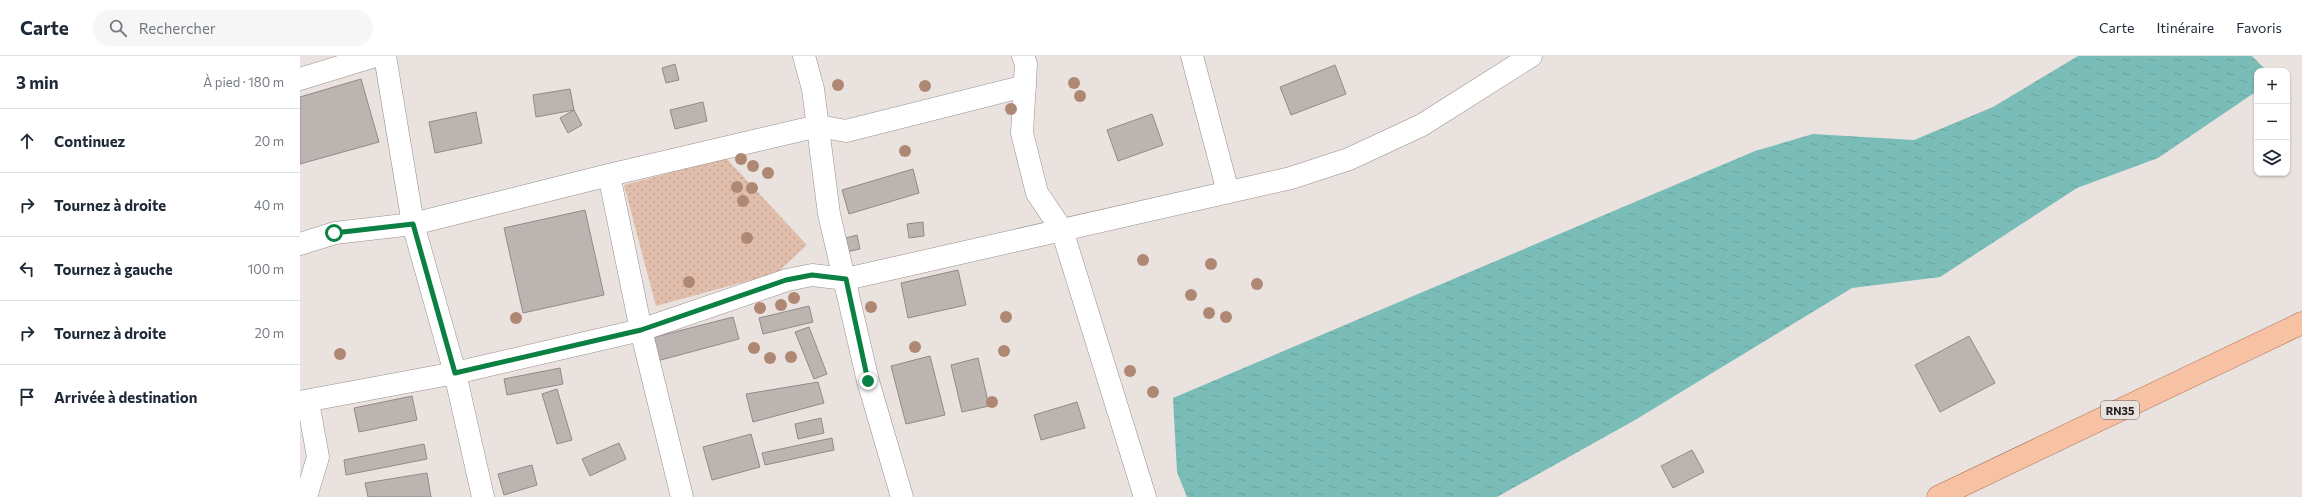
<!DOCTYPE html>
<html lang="fr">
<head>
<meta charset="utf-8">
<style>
	:root { --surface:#fff; --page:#f6f6f7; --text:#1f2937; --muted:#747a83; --line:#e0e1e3 }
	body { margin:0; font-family:Commissioner,sans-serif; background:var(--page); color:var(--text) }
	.controls { position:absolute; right:12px; top:12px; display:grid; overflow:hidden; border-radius:8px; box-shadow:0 1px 3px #0004 }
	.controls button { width:36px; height:36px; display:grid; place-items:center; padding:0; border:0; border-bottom:1px solid var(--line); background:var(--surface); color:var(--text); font:20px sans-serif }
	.stop { position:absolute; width:12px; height:12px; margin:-9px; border:3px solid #0b8043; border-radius:50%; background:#fff }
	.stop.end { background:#0b8043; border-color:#fff; box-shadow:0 1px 4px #0008 }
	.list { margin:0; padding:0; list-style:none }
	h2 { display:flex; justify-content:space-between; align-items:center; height:52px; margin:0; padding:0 16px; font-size:17px }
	h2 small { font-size:13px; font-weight:400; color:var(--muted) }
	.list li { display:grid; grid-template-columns:26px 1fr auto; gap:12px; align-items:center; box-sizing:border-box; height:64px; padding:0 16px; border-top:1px solid var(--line) }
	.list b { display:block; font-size:15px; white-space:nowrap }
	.list em { font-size:13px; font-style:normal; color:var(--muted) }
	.icon { flex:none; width:22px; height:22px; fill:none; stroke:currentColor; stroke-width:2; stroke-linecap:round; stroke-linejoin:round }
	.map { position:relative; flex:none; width:2002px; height:441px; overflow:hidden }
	header { display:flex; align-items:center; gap:24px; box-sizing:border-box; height:56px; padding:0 20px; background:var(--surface); border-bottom:1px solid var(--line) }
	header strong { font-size:19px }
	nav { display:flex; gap:22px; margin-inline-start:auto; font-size:14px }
	.search { width:280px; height:36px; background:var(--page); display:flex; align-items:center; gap:10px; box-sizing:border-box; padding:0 14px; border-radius:22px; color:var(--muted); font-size:15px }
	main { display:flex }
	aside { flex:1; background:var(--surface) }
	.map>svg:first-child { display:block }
	.park { fill:url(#park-dots) }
	.water { fill:url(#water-ripples) }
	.building { fill:#bbb4b0; stroke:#918a87 }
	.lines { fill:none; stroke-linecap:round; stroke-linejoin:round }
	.street-casing { stroke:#968f8c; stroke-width:23 }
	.primary-casing { stroke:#aa6e50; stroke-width:23 }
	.street { stroke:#fff; stroke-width:22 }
	.primary { stroke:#f7c1a4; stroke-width:22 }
	.tree { fill:#ae8873 }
	.route { stroke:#0b8043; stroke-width:5 }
	.labels { text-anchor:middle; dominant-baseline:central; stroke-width:3; stroke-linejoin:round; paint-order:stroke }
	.shield { fill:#e9e2de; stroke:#605c5a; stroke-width:1 }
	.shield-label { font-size:11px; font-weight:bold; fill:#262322 }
</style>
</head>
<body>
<header>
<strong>Carte</strong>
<div class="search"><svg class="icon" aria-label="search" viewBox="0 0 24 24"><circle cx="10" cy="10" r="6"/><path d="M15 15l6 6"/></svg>Rechercher</div>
<nav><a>Carte</a><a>Itinéraire</a><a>Favoris</a></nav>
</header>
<main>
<aside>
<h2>3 min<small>À pied · 180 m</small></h2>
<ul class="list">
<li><svg class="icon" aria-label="ahead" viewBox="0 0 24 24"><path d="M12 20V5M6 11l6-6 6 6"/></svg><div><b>Continuez</b></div><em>20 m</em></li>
<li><svg class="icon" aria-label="right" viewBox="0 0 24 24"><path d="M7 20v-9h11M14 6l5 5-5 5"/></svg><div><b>Tournez à droite</b></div><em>40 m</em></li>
<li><svg class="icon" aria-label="left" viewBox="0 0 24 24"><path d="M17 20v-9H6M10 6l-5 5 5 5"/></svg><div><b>Tournez à gauche</b></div><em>100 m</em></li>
<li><svg class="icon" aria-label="right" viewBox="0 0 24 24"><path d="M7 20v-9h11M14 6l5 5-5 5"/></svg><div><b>Tournez à droite</b></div><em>20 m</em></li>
<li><svg class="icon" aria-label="arrive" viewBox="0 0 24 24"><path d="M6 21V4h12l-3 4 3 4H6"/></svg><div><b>Arrivée à destination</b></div></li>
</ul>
</aside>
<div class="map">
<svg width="2002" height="441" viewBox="0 0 2002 441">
	<defs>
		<pattern id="park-dots" width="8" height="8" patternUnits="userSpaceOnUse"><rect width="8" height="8" fill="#e1bdac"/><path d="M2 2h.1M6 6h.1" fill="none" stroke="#c1a294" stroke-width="1.8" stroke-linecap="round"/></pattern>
		<pattern id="water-ripples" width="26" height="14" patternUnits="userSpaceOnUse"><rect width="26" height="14" fill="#7abcb7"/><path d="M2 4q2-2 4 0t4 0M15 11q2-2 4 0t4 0" fill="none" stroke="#69a19d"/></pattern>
	</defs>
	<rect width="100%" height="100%" fill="#e9e2de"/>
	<path class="park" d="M426,102L507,189L477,217L356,250L324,129Z"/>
	<path class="water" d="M1778,0H1952L1967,15H1957V35L1858,102L1777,132L1640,221L1552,232L1335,364L1197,441H887L877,416L873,342L1455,95L1513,78L1614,84L1693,51Z"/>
	<g class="building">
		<path d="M375,8L379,24L366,27L362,12Z"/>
		<path d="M1035,9L1046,38L991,59L980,31Z"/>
		<path d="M61,23L79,86L0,108V41Z"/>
		<path d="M270,33L274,54L236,61L233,39Z"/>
		<path d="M403,46L407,65L375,73L370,54Z"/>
		<path d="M274,54L282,69L268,77L260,62Z"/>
		<path d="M176,56L182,87L135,97L129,66Z"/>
		<path d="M852,58L863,89L818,105L807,74Z"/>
		<path d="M613,113L619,137L549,158L542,134Z"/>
		<path d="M285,154L304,239L223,257L204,172Z"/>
		<path d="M623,166L624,180L609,182L607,168Z"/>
		<path d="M557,179L560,193L546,196L542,183Z"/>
		<path d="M658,214L666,249L608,262L601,227Z"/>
		<path d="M509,250L513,266L463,278L459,262Z"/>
		<path d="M433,261L439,283L357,305L351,282Z"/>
		<path d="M509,271L527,318L514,323L495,276Z"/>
		<path d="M1669,280L1695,327L1640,356L1615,309Z"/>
		<path d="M630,300L645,359L606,368L591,310Z"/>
		<path d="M678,302L689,350L662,356L651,309Z"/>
		<path d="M260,312L263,328L207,339L204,323Z"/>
		<path d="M518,326L524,347L453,366L446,338Z"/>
		<path d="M257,333L272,384L257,388L242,338Z"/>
		<path d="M112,340L117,364L59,376L54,352Z"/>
		<path d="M777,346L785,372L741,384L734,359Z"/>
		<path d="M521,362L524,377L498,383L495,368Z"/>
		<path d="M451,378L460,411L412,424L403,391Z"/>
		<path d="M532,382L534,394L465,409L462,397Z"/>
		<path d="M319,387L326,403L290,420L282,403Z"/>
		<path d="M124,388L127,403L46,419L44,404Z"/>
		<path d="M1392,394L1404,416L1373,432L1361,410Z"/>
		<path d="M232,409L237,429L204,439L198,418Z"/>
		<path d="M127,417L131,441H68L65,427Z"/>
	</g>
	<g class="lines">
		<defs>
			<g id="street">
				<path d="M85,0L113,168L155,317L183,441"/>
				<path d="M504,0L513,33L529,158L568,325L602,441"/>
				<path d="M723,0L726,8L722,77L737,137L762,174L845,441"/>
				<path d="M892,0L928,136"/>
				<path d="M0,23L75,0"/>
				<path d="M309,119L341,274L382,441"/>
				<path d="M0,188L35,177L113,168L309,119L518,70L546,75L725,30"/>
				<path d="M0,346L155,317L341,274L487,224L512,219L546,223L991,122L1049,103L1122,69L1231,0"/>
				<path d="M6,441L18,401L8,346"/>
			</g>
			<path id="primary" d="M1638,441L2002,267"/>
		</defs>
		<use href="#street" class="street-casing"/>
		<use href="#primary" class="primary-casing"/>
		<use href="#street" class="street"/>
		<use href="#primary" class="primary"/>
	</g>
	<g class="tree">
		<circle cx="774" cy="27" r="6"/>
		<circle cx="538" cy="29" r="6"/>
		<circle cx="625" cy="30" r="6"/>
		<circle cx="780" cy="40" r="6"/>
		<circle cx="711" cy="53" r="6"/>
		<circle cx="605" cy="95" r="6"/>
		<circle cx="441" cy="103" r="6"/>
		<circle cx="453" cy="110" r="6"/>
		<circle cx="468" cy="117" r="6"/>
		<circle cx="437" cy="131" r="6"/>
		<circle cx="452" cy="132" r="6"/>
		<circle cx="443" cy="145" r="6"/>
		<circle cx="447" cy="182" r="6"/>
		<circle cx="843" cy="204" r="6"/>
		<circle cx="911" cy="208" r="6"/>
		<circle cx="389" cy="226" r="6"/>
		<circle cx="957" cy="228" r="6"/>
		<circle cx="891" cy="239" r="6"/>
		<circle cx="494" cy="242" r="6"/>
		<circle cx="481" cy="249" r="6"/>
		<circle cx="571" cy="251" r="6"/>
		<circle cx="460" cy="252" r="6"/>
		<circle cx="909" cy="257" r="6"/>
		<circle cx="706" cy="261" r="6"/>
		<circle cx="926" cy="261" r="6"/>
		<circle cx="216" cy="262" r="6"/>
		<circle cx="615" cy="291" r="6"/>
		<circle cx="454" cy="292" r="6"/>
		<circle cx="704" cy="295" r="6"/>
		<circle cx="40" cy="298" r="6"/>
		<circle cx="491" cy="301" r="6"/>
		<circle cx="470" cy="302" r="6"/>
		<circle cx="830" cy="315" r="6"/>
		<circle cx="853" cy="336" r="6"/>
		<circle cx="692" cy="346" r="6"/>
	</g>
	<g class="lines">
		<path class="route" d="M34,177L113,168L155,317L341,274L486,224L512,219L546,223L568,325"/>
	</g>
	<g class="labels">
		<rect class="shield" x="1801" y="345" width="38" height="18" rx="3"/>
		<g class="shield-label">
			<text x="1820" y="354">RN35</text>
		</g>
	</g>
</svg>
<div class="controls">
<button>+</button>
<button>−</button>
<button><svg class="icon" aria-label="layers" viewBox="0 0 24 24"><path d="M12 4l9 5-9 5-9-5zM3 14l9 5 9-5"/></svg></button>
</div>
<div class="stop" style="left:34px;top:177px"></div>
<div class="stop end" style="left:568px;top:325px"></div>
</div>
</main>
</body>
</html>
